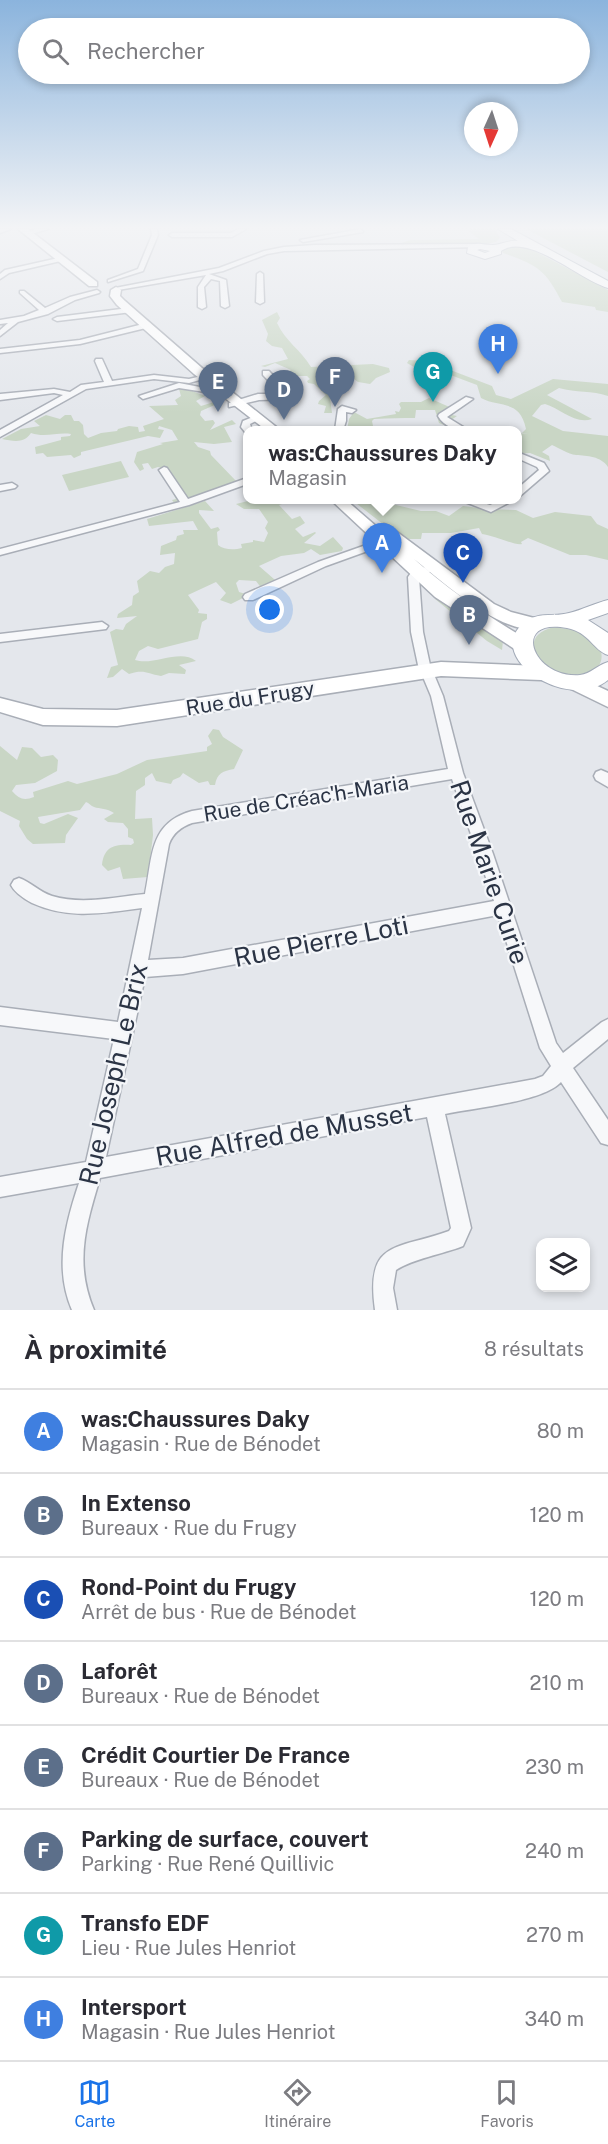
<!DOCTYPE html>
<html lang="fr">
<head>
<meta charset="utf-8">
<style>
	:root { --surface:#fff; --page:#f7f7f7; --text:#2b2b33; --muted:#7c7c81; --line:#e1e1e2; --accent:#1a73e8 }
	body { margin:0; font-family:"Public Sans",sans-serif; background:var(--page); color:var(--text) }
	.controls { position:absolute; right:18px; bottom:18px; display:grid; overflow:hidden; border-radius:12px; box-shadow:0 3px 9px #0003 }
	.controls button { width:54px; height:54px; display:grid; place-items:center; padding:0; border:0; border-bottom:2px solid var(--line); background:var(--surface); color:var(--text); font:30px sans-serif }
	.compass { position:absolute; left:464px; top:102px; width:54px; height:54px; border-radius:50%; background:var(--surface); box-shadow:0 3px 9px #0003; rotate:183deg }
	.you { position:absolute; left:270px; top:610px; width:21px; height:21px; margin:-15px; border:4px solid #fff; border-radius:50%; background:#1a73e8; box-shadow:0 0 0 9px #1a73e833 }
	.badge { display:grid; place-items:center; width:39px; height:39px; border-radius:50%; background:var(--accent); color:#fff; font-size:20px; font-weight:700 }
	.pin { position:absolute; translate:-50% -50px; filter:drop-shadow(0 2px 3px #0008) }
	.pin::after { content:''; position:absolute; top:32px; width:21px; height:18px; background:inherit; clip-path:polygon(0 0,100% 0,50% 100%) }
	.popup { position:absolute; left:243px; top:426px; width:279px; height:78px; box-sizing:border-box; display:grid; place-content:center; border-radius:12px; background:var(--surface); filter:drop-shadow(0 2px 4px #0005); font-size:20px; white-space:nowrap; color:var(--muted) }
	.popup b { font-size:22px; color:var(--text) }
	.popup::after { content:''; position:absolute; left:50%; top:100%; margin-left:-12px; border:12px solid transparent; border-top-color:var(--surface) }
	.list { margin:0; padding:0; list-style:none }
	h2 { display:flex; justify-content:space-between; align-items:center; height:78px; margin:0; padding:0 24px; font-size:26px }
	h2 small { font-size:20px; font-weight:400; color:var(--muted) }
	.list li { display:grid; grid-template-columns:39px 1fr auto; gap:18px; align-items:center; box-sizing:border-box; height:84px; padding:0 24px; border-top:2px solid var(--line) }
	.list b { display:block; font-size:22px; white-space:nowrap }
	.list p { margin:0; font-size:20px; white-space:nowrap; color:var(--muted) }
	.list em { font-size:20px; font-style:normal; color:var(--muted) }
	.icon { flex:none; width:33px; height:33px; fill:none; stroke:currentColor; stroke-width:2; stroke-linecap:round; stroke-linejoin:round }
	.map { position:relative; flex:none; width:608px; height:1310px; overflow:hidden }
	.search { position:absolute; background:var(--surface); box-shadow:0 3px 9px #0003; left:18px; right:18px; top:18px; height:66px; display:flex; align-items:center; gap:15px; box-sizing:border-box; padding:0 21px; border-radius:33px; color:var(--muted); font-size:22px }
	.sheet { height:750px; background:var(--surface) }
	nav { display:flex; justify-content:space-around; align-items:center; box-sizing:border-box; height:84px; border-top:2px solid var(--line); background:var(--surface); font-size:16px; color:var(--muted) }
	nav a { display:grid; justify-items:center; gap:3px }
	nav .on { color:var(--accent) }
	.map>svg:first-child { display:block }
	.green { fill:#c9d6c5 }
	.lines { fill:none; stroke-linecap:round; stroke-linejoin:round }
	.street-casing { stroke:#a9aeb7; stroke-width:3 }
	.secondary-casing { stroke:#a9aeb7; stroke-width:3 }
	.primary-casing { stroke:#a3abb8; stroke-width:2 }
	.street { fill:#f7f8fa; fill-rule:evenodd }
	.secondary { fill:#fff; fill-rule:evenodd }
	.primary { fill:#fff; fill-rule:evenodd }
	.labels { text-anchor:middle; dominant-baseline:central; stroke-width:4.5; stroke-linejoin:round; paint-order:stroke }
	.street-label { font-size:21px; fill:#2b3445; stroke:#f4f6f9 }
	.near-street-label { font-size:26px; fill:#2b3445; stroke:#f4f6f9 }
</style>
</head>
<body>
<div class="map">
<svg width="608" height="1310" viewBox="0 0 608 1310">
	<rect width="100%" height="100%" fill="#e4e7ec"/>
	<g class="green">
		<path d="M470,229H495L500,238L496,242L486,244H398L411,240L479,239L469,231Z"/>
		<path d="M526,229H608V272Z"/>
		<path d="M508,245L529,248L608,290V312L596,310L595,307L562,302C545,269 537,265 503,253L501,249Z"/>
		<path d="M277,312L280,318L277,323C285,341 301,350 311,367L373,364L389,368L390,372L376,378L370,384L358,382L350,376L345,377V382L321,384L330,398L332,413H324L326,406L318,404L319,401L326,395L314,384L308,383L307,381L310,379L307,376H291L280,381L275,377L291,370L275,363L265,367L261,366L288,359L282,348L272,346L266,341L268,334L262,320Z"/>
		<path d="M409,360L427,361L492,386L496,395L511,399L553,379L608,384V396C592,390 576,393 559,388L547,395L592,419C575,425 560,408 545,404L541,405L532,416L563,431L608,436V467C601,456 587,456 576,455C568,454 559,448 552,445L542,452L549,456L550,461L530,453L517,454V433L528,434L522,433L526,429C520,399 500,408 481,398L477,385L432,368L414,367L407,363Z"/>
		<path d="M182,387L205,396L196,401L201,406L214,402L217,404L201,411L200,415L205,421L213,420L215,423L210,430L232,420L236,424L224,427L232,442L214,444L194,442L198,447L210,451L211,455L237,482L175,504L172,500L176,499L170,488L171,483L165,469L158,467L152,469L148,463L142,464L144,469L140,471L134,462L137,452L163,444L160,443L178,440L172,430L159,426L158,429L164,430L160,438L148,436L81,452V455L74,458L71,455L47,457L43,453L36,454L35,447L61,440V437L70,436L71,434C57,432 45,438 31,433C24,444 13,441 2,439L21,429L40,426L34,421L46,415L60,419L65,415H71L74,421H79L83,425L84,434L88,438L101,433L117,431L118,429L129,426L138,427L139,432L145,431L143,426L164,419L149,406L178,405L175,400L181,396L179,389Z"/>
		<path d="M429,398L454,409L452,415L457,416L451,420L470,429H476L469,430L451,424L446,426L439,423L435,410H416L415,418C402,418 388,418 374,419L372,421L373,426L369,428L373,430H347L349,419L354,412L367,419L396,414L395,411L399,412L401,408L399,404L401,402H421Z"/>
		<path d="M121,461L129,477L69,491L62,475Z"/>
		<path d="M252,500H294L279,505L292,519L300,516L305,523L295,529L303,537L315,532L316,533L304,543L320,546L333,537L343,548L342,551L320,555L311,549L304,553L281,556L259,566L282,586L279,589H262L256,581L239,580L236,583L239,592L249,595L231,604L220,600L226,593L216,582L188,595L199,610L198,613L207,614V619L202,622L198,639L158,649L148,646L139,651L135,660C154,666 180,648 196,661L179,665L186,670L185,674L169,673L161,676C147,674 145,669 129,674L122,669L113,677L107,678L111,667L118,665L110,632L116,629L123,630L126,624L137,616L117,618L118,614L132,605L133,596L139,592L137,581L150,571L159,573L165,567L174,564L175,553L160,555L161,546L176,540L177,536L184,534L183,530H198L193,521L149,526L147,519L205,501L214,511L199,510V513L211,529L218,527L220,530L217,532L218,545C224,550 234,550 242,548L241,544L253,542V540L264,542L268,533L265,528L268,522L259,509H244L236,504Z"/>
		<path d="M352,500H378L387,506L396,505L421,511H436L449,516L463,506L487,509L516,510L533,518L555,512L591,516L597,524L608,529V560L586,555H570L528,538L521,542L522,544C515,546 493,535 482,534L479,528L451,533H422L421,539H406L397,535Z"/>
		<path d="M437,598L503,641L502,650L487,641L435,599Z"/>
		<path d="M554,627L580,631L601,651C603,660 600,667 592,671C558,691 504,639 554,627Z"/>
		<path d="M213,729L219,730L223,737L243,750L234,769C223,771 217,773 215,785H210L208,781L199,783L183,773L180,777L173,780L171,784L156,781L152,773L145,778V785L136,791L135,819L152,818L153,835L148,877L123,879L120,867L108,871L102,865C104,847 114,844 131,845L134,843L133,839L128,837V829L123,823L108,822L104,819L114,813C107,808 100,809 94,807C91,806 89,803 86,802L80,810L38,817L40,823L44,824L68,814L78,818L66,835L65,843L33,844L27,839L19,826L20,821L0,811V746L17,760L22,747L32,748L41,757L53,755L58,760L57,771L35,783L16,785L12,791C19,799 24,801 34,797L33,792L68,781L77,784L117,774L147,760L207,751V747L212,744L208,736Z"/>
	</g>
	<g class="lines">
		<defs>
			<g id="street">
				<path d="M0,229H11L0,233Z"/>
				<path d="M36,229H48L28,235L25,233Z"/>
				<path d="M151,229H157L158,235L143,271L108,282V280L138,269L152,235Z"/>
				<path d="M238,229H246L232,237H172L169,235L172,233H231Z"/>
				<path d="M361,229L363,232L303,242L300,240Z"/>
				<path d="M480,244L482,245V247L284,251L267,254L223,271L209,274L226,280L229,306L225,308L221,306L220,281L211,279L204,287L206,307L202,309L198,307V287L206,275L118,290L115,288L219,268L264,251L284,247L315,245Z"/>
				<path d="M63,257L65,258V260L9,273L0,279V274L5,270Z"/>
				<path d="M260,272L263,274L264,302L260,304L256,302L257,274Z"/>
				<path d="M97,290L100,292L99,293L75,300L48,314L18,322L0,336V330L8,323L0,324V320L24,316L39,310L20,293V291H24L45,308L70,297Z"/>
				<path d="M129,308L133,310L132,312L57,321L53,319L57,317Z"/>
				<path d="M147,323H150V327L80,344L0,353V349L80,340Z"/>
				<path d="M96,359H102L112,381L154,375L189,379L206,375L210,377L189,383L154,379L86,389L0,437V430L63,395L54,393L0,400V394L54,389L70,392L81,385L104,382L95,361Z"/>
				<path d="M263,371H269L291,395V399L259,400L229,407V403L258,394H281L263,375Z"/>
				<path d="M179,383L205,388L218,385L222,387L205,392L179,388L143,399L139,396Z"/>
				<path d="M466,397L473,399L447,417L468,430C456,430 444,427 438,416L439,414Z"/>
				<path d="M342,406L356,410L352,413L346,412V421L343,430H335L338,409Z"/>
				<path d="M258,415L262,418L250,424L252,430L245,432L241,427L243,421Z"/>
				<path d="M517,452L544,463L549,471L520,496L517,497V489L539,470L537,467L517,458Z"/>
				<path d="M164,467L167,468L188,499L247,478V484L189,505L0,555V549L180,502L159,470Z"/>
				<path d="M12,483L17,486L15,488L0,491V485Z"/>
				<path d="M460,500H473L490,505L502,500H514L491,512Z"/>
				<path d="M383,539L387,540L388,542L387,544L326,566L253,600H245L243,597L245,594L318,562Z"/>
				<path d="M426,567L431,571L419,578L423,632L430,665L443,696L463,773L493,854L556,1043L563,1053L602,1022L608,1019V1039L573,1068L608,1120V1145L601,1143L561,1082C543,1102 473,1108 445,1114L471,1228L463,1246C443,1254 412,1259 396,1270L393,1288L397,1310H375C365,1239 397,1250 449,1231L451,1228L427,1117L100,1178C86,1225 74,1263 94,1310H72C54,1268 65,1225 79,1183L0,1197V1177L86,1162L114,1039L0,1025V1007L118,1022L142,908C104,913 69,920 32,903C25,899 15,893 11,885L14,880L19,878C31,882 39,892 52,896C82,905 115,897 145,894C153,856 149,823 192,811L448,769L431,696L418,665L411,632L408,577L413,570ZM452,779L494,901L183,958L148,960L169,844C173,833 181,827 192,823ZM498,915L540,1048L551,1066L543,1076L535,1079L106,1157L145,977L183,974Z"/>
				<path d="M102,622L108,626L106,629L0,642V634Z"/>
				<path d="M601,770L608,773V787L596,780L594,776L596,772Z"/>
			</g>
			<g id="secondary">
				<path d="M18,229H28L97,282V286H89Z"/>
				<path d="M116,287L121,290L120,296L125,301L202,368L280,430H266L194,374L117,305L110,296L111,290Z"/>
				<path d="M331,500H346L377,527L384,524L389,526L494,604L511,612L542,620L545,624L542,628C505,639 442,581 414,559C450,591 487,616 528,640L531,645L528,650L522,651L516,650L435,597Z"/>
				<path d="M441,662L541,666L547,668L550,673L547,678L541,680L441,676L117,726L43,725L0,712V698L43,709L117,710Z"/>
				<path d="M576,676L608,691V707L569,688L567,683L569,678Z"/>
			</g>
			<g id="primary">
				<path d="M498,229H511L608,281V288C580,280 528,232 501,251V254L485,259L467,253L468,247C476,241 483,245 493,245C501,245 508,240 518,241ZM480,249L490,251L485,253L477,250Z"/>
				<path d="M608,600V613L588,620L608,633V655C594,651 589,632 567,628C510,617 532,679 580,675C591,674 597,665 608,662V680C567,714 477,653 528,620C541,612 555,617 569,613C582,610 595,603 608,600Z"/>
			</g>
		</defs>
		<use href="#street" class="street-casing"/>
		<use href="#secondary" class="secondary-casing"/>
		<use href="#primary" class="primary-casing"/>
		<use href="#street" class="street"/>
		<use href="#secondary" class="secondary"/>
		<use href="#primary" class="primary"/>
	</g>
	<linearGradient id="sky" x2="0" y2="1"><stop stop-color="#8bb4dd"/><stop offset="0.55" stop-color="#f3f4f6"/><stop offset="1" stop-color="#f3f4f6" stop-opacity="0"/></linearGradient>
	<rect width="608" height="413" fill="url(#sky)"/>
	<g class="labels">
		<g class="street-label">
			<text transform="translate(250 698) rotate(-9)">Rue du Frugy</text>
			<text transform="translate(306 798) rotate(-9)">Rue de Créac'h-Maria</text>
		</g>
		<g class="near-street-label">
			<text transform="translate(490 872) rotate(71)">Rue Marie Curie</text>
			<text transform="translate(321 941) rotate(-11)">Rue Pierre Loti</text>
			<text transform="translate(113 1074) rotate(-77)">Rue Joseph Le Brix</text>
			<text transform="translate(284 1134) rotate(-10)">Rue Alfred de Musset</text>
		</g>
	</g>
</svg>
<div class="controls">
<button><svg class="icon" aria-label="layers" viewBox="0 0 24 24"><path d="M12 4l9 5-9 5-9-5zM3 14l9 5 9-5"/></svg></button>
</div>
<svg class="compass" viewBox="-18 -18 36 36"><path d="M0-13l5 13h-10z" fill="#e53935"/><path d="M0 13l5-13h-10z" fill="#7c7c81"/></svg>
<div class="you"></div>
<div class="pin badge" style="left:382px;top:573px;background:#3f7fe0">A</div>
<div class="popup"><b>was:Chaussures Daky</b>Magasin</div>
<div class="pin badge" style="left:469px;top:645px;background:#5c6f8a">B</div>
<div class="pin badge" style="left:463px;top:583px;background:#1a4fb4">C</div>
<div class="pin badge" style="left:284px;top:420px;background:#5c6f8a">D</div>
<div class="pin badge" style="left:218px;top:412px;background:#5c6f8a">E</div>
<div class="pin badge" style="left:335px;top:407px;background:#5c6f8a">F</div>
<div class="pin badge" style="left:433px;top:402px;background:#0f9aa8">G</div>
<div class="pin badge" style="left:498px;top:374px;background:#3f7fe0">H</div>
<div class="search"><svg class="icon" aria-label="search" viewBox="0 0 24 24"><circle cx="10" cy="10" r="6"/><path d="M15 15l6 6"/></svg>Rechercher</div>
</div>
<section class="sheet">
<h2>À proximité<small>8 résultats</small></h2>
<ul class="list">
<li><span class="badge" style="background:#3f7fe0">A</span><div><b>was:Chaussures Daky</b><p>Magasin · Rue de Bénodet</p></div><em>80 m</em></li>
<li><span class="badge" style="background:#5c6f8a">B</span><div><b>In Extenso</b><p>Bureaux · Rue du Frugy</p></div><em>120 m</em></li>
<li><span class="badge" style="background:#1a4fb4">C</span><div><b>Rond-Point du Frugy</b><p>Arrêt de bus · Rue de Bénodet</p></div><em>120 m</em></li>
<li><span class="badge" style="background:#5c6f8a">D</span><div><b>Laforêt</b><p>Bureaux · Rue de Bénodet</p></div><em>210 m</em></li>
<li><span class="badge" style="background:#5c6f8a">E</span><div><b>Crédit Courtier De France</b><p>Bureaux · Rue de Bénodet</p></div><em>230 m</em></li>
<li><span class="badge" style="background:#5c6f8a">F</span><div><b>Parking de surface, couvert</b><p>Parking · Rue René Quillivic</p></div><em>240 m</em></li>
<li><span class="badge" style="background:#0f9aa8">G</span><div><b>Transfo EDF</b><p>Lieu · Rue Jules Henriot</p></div><em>270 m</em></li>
<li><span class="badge" style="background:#3f7fe0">H</span><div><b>Intersport</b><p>Magasin · Rue Jules Henriot</p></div><em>340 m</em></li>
</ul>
</section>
<nav>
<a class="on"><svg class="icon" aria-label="map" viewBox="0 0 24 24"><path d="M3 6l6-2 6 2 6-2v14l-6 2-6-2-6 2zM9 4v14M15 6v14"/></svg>Carte</a>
<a><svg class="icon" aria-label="directions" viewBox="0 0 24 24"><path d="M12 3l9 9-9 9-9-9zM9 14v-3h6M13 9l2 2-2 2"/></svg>Itinéraire</a>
<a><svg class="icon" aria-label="saved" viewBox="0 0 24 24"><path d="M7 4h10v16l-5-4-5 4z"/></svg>Favoris</a>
</nav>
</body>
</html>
